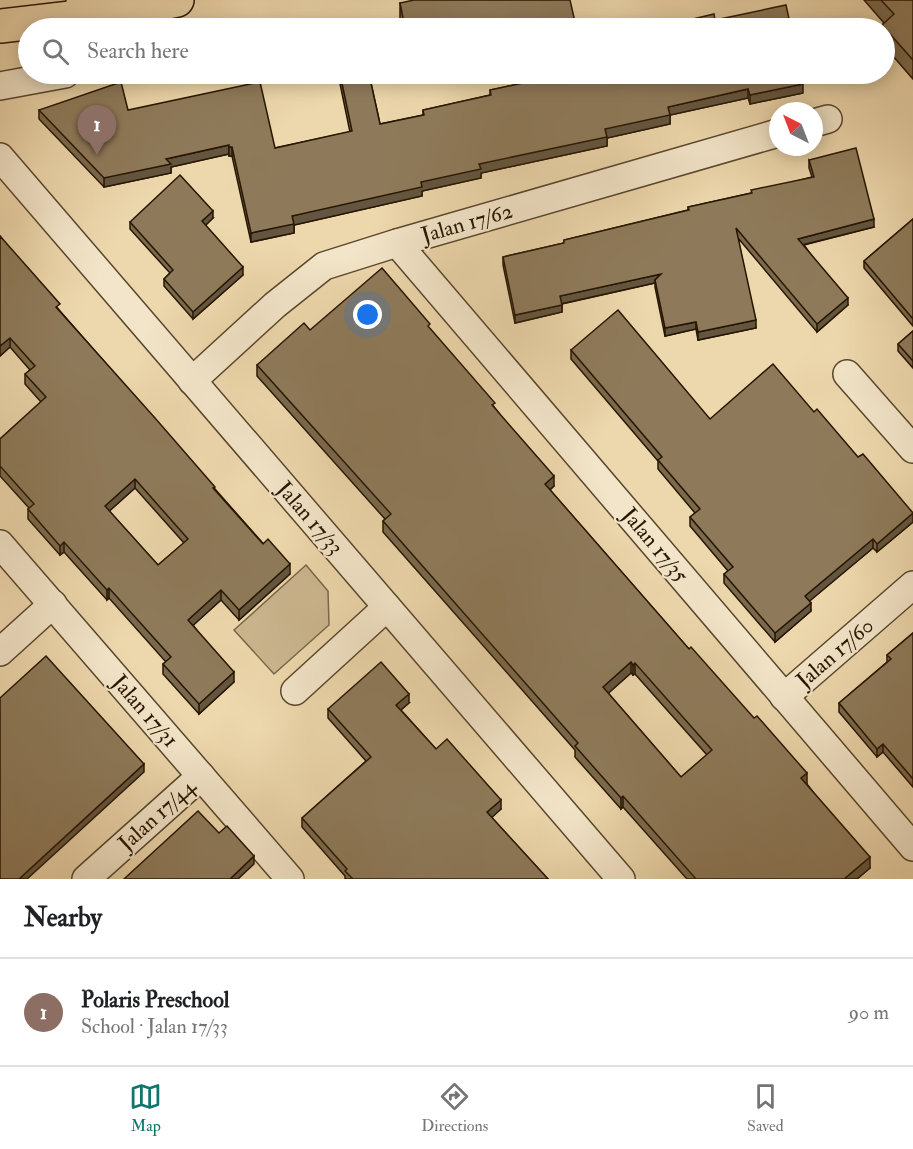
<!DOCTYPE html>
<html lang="en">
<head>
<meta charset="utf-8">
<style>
	:root { --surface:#fff; --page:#f2f2f2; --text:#202124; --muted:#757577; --line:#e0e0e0; --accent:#0f766e }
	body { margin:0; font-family:"IM FELL Double Pica",serif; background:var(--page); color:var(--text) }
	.compass { position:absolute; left:769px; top:102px; width:54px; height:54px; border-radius:50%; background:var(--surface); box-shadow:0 3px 15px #0003; rotate:318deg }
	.you { position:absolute; left:368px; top:315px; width:21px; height:21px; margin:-15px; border:4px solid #fff; border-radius:50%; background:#1a73e8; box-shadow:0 0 0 9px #1a73e833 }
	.badge { display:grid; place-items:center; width:39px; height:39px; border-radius:50%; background:var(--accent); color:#fff; font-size:20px; font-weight:700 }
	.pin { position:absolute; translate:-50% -50px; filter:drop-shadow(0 2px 3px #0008) }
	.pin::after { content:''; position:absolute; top:32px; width:21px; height:18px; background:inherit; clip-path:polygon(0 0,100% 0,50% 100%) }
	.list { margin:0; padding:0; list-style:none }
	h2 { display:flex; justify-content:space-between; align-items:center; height:78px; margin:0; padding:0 24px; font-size:26px }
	h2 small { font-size:20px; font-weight:400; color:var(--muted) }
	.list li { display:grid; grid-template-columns:39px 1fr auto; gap:18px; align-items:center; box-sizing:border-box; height:108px; padding:0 24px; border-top:2px solid var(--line) }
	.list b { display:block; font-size:22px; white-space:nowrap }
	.list p { margin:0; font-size:20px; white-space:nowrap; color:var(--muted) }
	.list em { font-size:20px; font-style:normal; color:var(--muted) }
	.icon { flex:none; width:33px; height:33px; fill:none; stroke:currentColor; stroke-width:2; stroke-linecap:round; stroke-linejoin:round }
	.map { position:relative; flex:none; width:913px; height:879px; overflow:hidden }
	.search { position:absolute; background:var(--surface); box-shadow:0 3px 15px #0003; left:18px; right:18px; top:18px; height:66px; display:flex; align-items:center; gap:15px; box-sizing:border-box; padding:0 21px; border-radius:33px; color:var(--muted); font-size:22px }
	.sheet { height:186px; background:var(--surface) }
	nav { display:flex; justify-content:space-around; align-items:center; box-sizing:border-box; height:84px; border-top:2px solid var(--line); background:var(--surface); font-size:16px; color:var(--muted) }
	nav a { display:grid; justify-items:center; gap:3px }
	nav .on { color:var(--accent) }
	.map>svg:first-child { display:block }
	.green { fill:#cbb68f; stroke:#796648; stroke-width:1.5 }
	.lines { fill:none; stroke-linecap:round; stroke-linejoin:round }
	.minor-casing { stroke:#58462c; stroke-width:30 }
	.major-casing { stroke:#271601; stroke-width:36 }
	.highway-casing { stroke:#271601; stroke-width:36 }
	.minor { stroke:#f3e5c9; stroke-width:27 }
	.major { stroke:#edd7ac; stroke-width:33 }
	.highway { stroke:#edd7ac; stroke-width:33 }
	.wall { fill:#7a694d; stroke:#271601; stroke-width:1.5; fill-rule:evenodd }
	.shaded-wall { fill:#63553f; stroke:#271601; stroke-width:1.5 }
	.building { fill:#8e7a5a; stroke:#271601; stroke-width:1.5; fill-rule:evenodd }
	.labels { text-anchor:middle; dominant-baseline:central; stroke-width:4.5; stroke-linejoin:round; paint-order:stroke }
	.street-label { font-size:22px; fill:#271601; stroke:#f3e5c9 }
</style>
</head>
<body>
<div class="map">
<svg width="913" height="879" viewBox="0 0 913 879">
	<rect width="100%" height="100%" fill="#edd7ac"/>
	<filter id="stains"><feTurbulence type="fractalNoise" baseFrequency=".00333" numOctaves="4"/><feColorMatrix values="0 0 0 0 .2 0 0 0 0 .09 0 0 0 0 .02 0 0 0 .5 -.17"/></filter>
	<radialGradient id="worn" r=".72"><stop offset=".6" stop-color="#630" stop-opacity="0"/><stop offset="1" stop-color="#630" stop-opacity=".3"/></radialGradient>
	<path class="green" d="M306,565L328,591L329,625L274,674L234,630Z"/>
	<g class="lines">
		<defs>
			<g id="minor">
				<path d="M0,86L65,74"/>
				<path d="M814,123L828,119"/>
				<path d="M0,157L621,879"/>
				<path d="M397,243L913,847"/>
				<path d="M847,374L913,449"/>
				<path d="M192,381L275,305L324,266L397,243L778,133"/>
				<path d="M0,544L290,879"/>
				<path d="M0,652L53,604"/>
				<path d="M295,691L387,607"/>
				<path d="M784,697L913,585"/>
				<path d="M86,879L201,776"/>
			</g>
			<path id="major" d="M0,26L113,13L177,0"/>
			<path id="highway" d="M83,0L113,13"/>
		</defs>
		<use href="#minor" class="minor-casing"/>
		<use href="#major" class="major-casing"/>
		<use href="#highway" class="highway-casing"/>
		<use href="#minor" class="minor"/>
		<use href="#major" class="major"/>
		<use href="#highway" class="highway"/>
	</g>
	<g class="wall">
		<path d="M864,0H913V79L885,47V28H882V25L884,23Z"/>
		<path d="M400,3L575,28H401L400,22Z"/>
		<path d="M338,74H369L380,124L423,115V110L490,95V90L565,74L803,93L750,104L748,98L670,115V124L607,138V146L481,173V178L422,191V196L294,225V233L251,242L232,156H229V154L171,167V173L104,187L39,119V110H128L275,148L350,132Z"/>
		<path d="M809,160L874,227L804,245L848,305L817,332L738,238L756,328L698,340L696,329L665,336L655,287V283L562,304V312L515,323L503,265V257L564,243V240L688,210V207L751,193L812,177L809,168Z"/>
		<path d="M213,218L205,225L243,275L193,319L164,286V279L170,273L130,229V222Z"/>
		<path d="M913,219V326L864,268V261Z"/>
		<path d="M0,236L60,311L215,489L290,574L239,620L221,600L193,625L234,682L199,714L163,674V664L166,662L109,598L107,600L64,552L60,555L28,519V509L29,508L0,476V439L41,402L25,384V374L30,370L10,347L0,356ZM135,488L184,543L158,565L109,511Z"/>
		<path d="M430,329L495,408L554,486L550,490L807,784L870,868L857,879H687L623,807L621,809L575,757V750L383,532V521L385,519L257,376V365L310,330ZM631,673L633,675L635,674L707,755L681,777L608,693Z"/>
		<path d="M913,331V368L898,351V344Z"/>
		<path d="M571,350L710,419L814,412L913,522L877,552L873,548L809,601L811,611L775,642L724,583V574L728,571L690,526V517L695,513L658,469V461L571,359Z"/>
		<path d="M913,633V787L883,752L877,757L839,712V703L887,662V655Z"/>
		<path d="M409,703L401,710L436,749L501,809L491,817L548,879H345V876L302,827V818L366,761L328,718V709Z"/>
	</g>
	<g class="shaded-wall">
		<path d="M575,22V28H547Z"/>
		<path d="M412,74H430L412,77Z"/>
		<path d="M803,84V93L750,104V95Z"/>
		<path d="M748,89V98L670,115V124L607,138V146L481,173V178L422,191V196L294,225V233L251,242V233L292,216L421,182L479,164L605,129L668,107Z"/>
		<path d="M229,145V154L171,167V173L104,187V178L166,159Z"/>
		<rect x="229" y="147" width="3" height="9"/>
		<path d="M213,211V218L202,229V221Z"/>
		<path d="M874,219V227L798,246V239Z"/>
		<path d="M243,267V275L193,319V312Z"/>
		<path d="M661,274L655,280V283L560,304V296Z"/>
		<path d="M848,298V305L817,332V324Z"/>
		<path d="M562,305V312L515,323V315Z"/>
		<path d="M756,320V328L698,340V332Z"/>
		<path d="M696,322V329L665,336V328Z"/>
		<path d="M10,338V347L0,356V346Z"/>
		<path d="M554,476V486L545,494V484Z"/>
		<path d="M135,479V488L105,515V506Z"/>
		<path d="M913,513V522L877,552V544Z"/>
		<path d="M873,539V548L805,605V596Z"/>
		<path d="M64,542V552L60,555V546Z"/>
		<path d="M290,564V574L239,620V610Z"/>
		<path d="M109,588V598L107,600V590Z"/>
		<path d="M221,590V600L188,630V620Z"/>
		<path d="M811,603V611L775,642V633Z"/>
		<path d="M631,662V673L603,698V687Z"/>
		<path d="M635,663V674L633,675V665Z"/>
		<path d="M234,672V682L199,714V704Z"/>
		<path d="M409,694V703L396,714V705Z"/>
		<path d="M883,744V752L877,757V749Z"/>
		<path d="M144,764V772L27,879H19Z"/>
		<path d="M807,773V784L801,789V778Z"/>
		<path d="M623,796V807L621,809V798Z"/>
		<path d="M501,800V809L487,822V812Z"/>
		<path d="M254,856V864L238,879H230Z"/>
		<path d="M870,857V868L857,879H844Z"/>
	</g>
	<g class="building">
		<path d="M414,0H570L575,22L547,28H405L400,3Z"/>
		<path d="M881,0H913V60L882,25L894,14Z"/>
		<path d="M786,5L791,28H678L676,23L714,14L715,20Z"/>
		<path d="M340,74H369L380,124L424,115L423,110L491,95L490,90L565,74H801L803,84L750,95L748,89L668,107L670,115L605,129L607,137L479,164L481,169L421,182L422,187L292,216L294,224L251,233L232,147H229V145L166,159L171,164L104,178L39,110L121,82L128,110L260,82L275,148L352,131Z"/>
		<path d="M856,148L874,219L798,239L848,298L817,324L736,228L756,320L698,332L696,322L665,328L655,280L661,274L560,296L562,305L515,315L503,257L564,243V240L689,210L688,207L752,193L751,190L814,177L809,160Z"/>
		<path d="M180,175L213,211L202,221L243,267L193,312L164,279L173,270L130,222Z"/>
		<path d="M913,219V319L864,261Z"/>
		<path d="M0,236L60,304L56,307L155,418L215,487L213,488L263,544L268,539L290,564L239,610L221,590L188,620L234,672L199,704L163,664L171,657L109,588L107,590L64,542L60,546L28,509L34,504L0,466V439L46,397L25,374L35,366L10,338L0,346ZM135,479L188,539L158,565L105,506Z"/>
		<path d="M382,268L430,324L428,326L495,403L492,405L554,476L545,484L689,649L691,647L754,718L757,716L807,773L801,778L870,857L844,879H696L623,796L621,798L575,746L578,743L383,521L391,514L257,365L304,323L310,330ZM631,662L633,665L635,663L712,750L681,777L603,687Z"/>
		<path d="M618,310L710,419L773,364L814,412L817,409L858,457L863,454L913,513L877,544L873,539L805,596L811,603L775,633L724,574L733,567L690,517L700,509L658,460L662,457L571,350Z"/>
		<path d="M913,331V361L898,344Z"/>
		<path d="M913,633V779L883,744L877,749L839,703L891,659L887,655Z"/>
		<path d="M46,656L144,764L19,879H0V698Z"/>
		<path d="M381,662L409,694L396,705L436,749L447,739L501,800L487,812L548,879H353L345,871L347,869L302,818L371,757L328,709Z"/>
		<path d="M198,811L219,833L227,826L254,856L230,879H124Z"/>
	</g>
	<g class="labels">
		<g class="street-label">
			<text transform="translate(467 223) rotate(-16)">Jalan 17/62</text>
			<text transform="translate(310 518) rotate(49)">Jalan 17/33</text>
			<text transform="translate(655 545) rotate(50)">Jalan 17/35</text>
			<text transform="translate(835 653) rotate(-41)">Jalan 17/60</text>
			<text transform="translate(145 711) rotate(49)">Jalan 17/31</text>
			<text transform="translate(157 815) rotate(-42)">Jalan 17/44</text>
		</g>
	</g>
	<rect width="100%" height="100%" filter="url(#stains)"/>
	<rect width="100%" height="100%" fill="url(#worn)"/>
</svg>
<svg class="compass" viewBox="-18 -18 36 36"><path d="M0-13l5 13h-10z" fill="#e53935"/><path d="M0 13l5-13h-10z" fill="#757577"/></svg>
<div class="you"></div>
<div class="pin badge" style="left:97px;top:155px;background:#8d6e63">1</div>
<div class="search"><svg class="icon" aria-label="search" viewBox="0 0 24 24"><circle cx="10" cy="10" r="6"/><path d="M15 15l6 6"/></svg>Search here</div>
</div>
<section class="sheet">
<h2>Nearby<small></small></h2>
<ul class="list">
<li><span class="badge" style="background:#8d6e63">1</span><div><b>Polaris Preschool</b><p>School · Jalan 17/33</p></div><em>90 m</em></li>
</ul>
</section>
<nav>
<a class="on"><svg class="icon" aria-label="map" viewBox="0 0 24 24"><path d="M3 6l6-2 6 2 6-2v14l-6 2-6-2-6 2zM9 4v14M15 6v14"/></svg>Map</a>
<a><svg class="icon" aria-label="directions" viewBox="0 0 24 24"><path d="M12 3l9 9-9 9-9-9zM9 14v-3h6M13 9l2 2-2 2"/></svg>Directions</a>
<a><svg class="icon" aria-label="saved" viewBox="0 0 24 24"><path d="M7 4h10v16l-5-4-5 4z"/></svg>Saved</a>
</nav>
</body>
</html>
